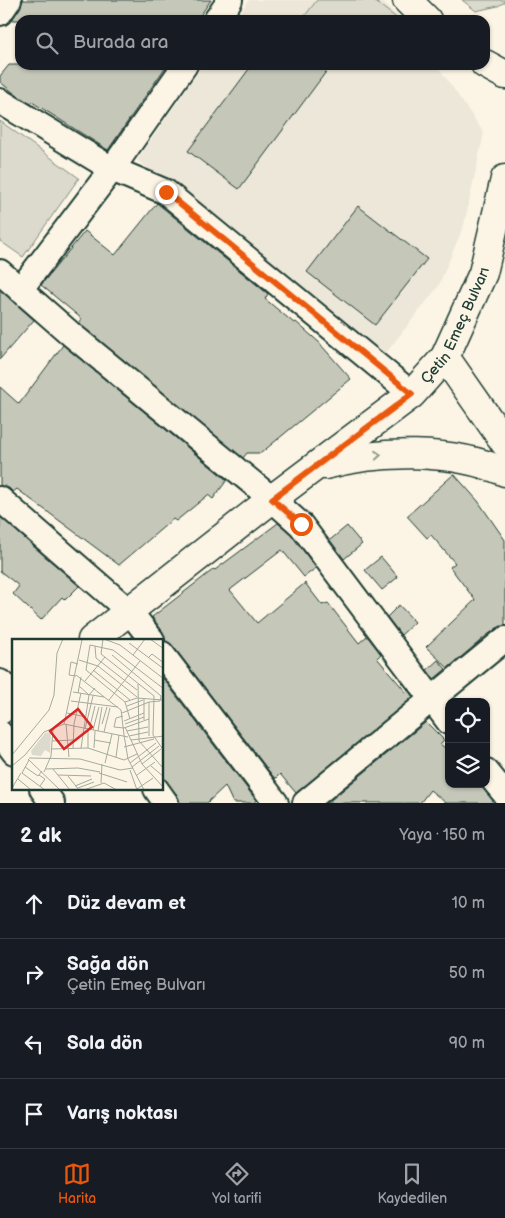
<!DOCTYPE html>
<html lang="tr">
<head>
<meta charset="utf-8">
<style>
	:root { --surface:#171b24; --page:#20242c; --text:#f1f3f6; --muted:#9ea1a6; --line:#363941; --accent:#ea580c }
	body { margin:0; font-family:"Balsamiq Sans",sans-serif; background:var(--page); color:var(--text) }
	.controls { position:absolute; right:15px; bottom:15px; display:grid; overflow:hidden; border-radius:10px; box-shadow:0 1px 4px #0004 }
	.controls button { width:45px; height:45px; display:grid; place-items:center; padding:0; border:0; border-bottom:1px solid var(--line); background:var(--surface); color:var(--text); font:25px sans-serif }
	.stop { position:absolute; width:15px; height:15px; margin:-11px; border:4px solid #ea580c; border-radius:50%; background:#fff }
	.stop.end { background:#ea580c; border-color:#fff; box-shadow:0 1px 5px #0008 }
	.list { margin:0; padding:0; list-style:none }
	h2 { display:flex; justify-content:space-between; align-items:center; height:65px; margin:0; padding:0 20px; font-size:21px }
	h2 small { font-size:16px; font-weight:400; color:var(--muted) }
	.list li { display:grid; grid-template-columns:32px 1fr auto; gap:15px; align-items:center; box-sizing:border-box; height:70px; padding:0 20px; border-top:1px solid var(--line) }
	.list b { display:block; font-size:19px; white-space:nowrap }
	.list p { margin:0; font-size:16px; white-space:nowrap; color:var(--muted) }
	.list em { font-size:16px; font-style:normal; color:var(--muted) }
	.icon { flex:none; width:28px; height:28px; fill:none; stroke:currentColor; stroke-width:2; stroke-linecap:round; stroke-linejoin:round }
	.map { position:relative; flex:none; width:505px; height:803px; overflow:hidden }
	.search { position:absolute; background:var(--surface); box-shadow:0 1px 4px #0004; left:15px; right:15px; top:15px; height:55px; display:flex; align-items:center; gap:12px; box-sizing:border-box; padding:0 18px; border-radius:15px; color:var(--muted); font-size:19px }
	.sheet { height:345px; background:var(--surface) }
	nav { display:flex; justify-content:space-around; align-items:center; box-sizing:border-box; height:70px; border-top:1px solid var(--line); background:var(--surface); font-size:14px; color:var(--muted) }
	nav a { display:grid; justify-items:center; gap:2px }
	nav .on { color:var(--accent) }
	.map>svg:first-child { display:block }
	.built { fill:#ece7d8 }
	.green { fill:#dcdacc; stroke:#7e8c80 }
	.building { fill:#c5c7b9; stroke:#1f3d34 }
	.lines { fill:none; stroke-linecap:round; stroke-linejoin:round }
	.street-casing { stroke:#1f3d34; stroke-width:28 }
	.secondary-casing { stroke:#1f3d34; stroke-width:31 }
	.street { stroke:#fcf5e5; stroke-width:24 }
	.secondary { stroke:#fcf5e5; stroke-width:28 }
	.oneway { stroke:#8e998c }
	.route { stroke:#ea580c; stroke-width:6 }
	.labels { text-anchor:middle; dominant-baseline:central; stroke-width:4; stroke-linejoin:round; paint-order:stroke }
	.street-label { font-size:15px; fill:#1f3d34; stroke:#fcf5e5 }
	.inset-road { fill:none; stroke:#a4ab9e; stroke-width:1 }
	.view { fill:#d62828; fill-opacity:0.15; stroke:#d62828; stroke-width:2.5 }
	.inset-edge { fill:none; stroke:#1f3d34; stroke-width:2.5 }
</style>
</head>
<body>
<div class="map">
<svg width="505" height="803" viewBox="0 0 505 803">
	<rect width="100%" height="100%" fill="#fcf5e5"/>
	<filter id="ink" filterUnits="userSpaceOnUse"><feTurbulence type="fractalNoise" baseFrequency=".02" numOctaves="2"/><feDisplacementMap in="SourceGraphic" scale="10" xChannelSelector="R" yChannelSelector="G"/><feConvolveMatrix kernelMatrix="1 2 1 2 8 2 1 2 1" color-interpolation-filters="sRGB"/></filter>
	<g filter="url(#ink)">
		<g class="built">
			<path d="M249,0H380L402,20H235Z"/>
			<path d="M203,65H437L484,133L464,225L438,287L385,354L137,160Z"/>
		</g>
		<g class="green">
			<path d="M317,0H373L399,20H307L304,17Z"/>
			<path d="M462,0H505V2L498,6L476,11Z"/>
			<path d="M0,121L79,178L23,257L0,241Z"/>
		</g>
		<g class="building">
			<path d="M23,0H211L197,20H12L20,8Z"/>
			<path d="M9,65H167L108,150L32,102L31,104L19,97L0,82V76Z"/>
			<path d="M252,65H331L239,189L188,151Z"/>
			<path d="M157,203L268,294L265,299L294,323L296,322L321,344V345L351,379L261,453H247L243,458L81,325L79,323L82,319L41,285L85,231L115,255Z"/>
			<path d="M358,206L427,259L375,325L307,272Z"/>
			<path d="M0,290L34,320L0,359Z"/>
			<path d="M63,345L227,480L213,499L208,495L176,521L173,519L119,565L17,489L13,492L9,488L0,486V387L19,404Z"/>
			<path d="M454,474L478,501L505,540V626L497,628L486,636L448,668L426,647L475,600L450,567L455,563L431,535L427,538L407,516Z"/>
			<path d="M0,517L79,586L65,600L62,597L41,620L13,594L19,586L0,571Z"/>
			<path d="M278,523L291,534L316,568L304,577L282,550L230,590L257,623L305,583L322,605L328,603L359,643L367,636L381,654L377,658L406,692L408,690L413,697L296,793L280,774L275,779L173,646L165,641L163,632L152,617L214,569L215,570Z"/>
			<path d="M347,526L362,544L344,559L330,540Z"/>
			<path d="M381,557L398,577L382,590L365,570Z"/>
			<path d="M399,605L415,622L401,635L387,617Z"/>
			<path d="M438,660L446,669L434,679L427,670Z"/>
			<path d="M162,677L256,800L254,803H233L225,786L207,803H180L177,795L162,777Z"/>
			<path d="M426,722L444,740L440,744L449,751V784H479L495,803H446L430,790L420,803H327Z"/>
		</g>
		<g class="lines">
			<defs>
				<g id="street">
					<path d="M0,13L9,0"/>
					<path d="M216,20L230,0"/>
					<path d="M0,101L112,169L166,192L412,394"/>
					<path d="M0,272L72,335L272,499L301,525L449,722"/>
					<path d="M20,290L112,169L185,65"/>
					<path d="M0,499L130,612L152,640"/>
					<path d="M162,654L276,803"/>
					<path d="M0,682L14,692"/>
					<path d="M0,733L14,752"/>
					<path d="M486,771L505,794"/>
					<path d="M42,789L52,803"/>
					<path d="M156,789L166,803"/>
					<path d="M305,803L505,639"/>
				</g>
				<g id="secondary">
					<path d="M407,0L427,20"/>
					<path d="M485,64L505,75"/>
					<path d="M445,357L505,443"/>
					<path d="M325,465C379,450 453,449 505,472"/>
					<path id="s1" d="M92,640L272,499L412,394L445,357L483,273L505,179"/>
					<path d="M0,710L14,700"/>
				</g>
			</defs>
			<use href="#street" class="street-casing"/>
			<use href="#secondary" class="secondary-casing"/>
			<use href="#street" class="street"/>
			<use href="#secondary" class="secondary"/>
		</g>
		<defs><path id="oneway-chevron" d="M-2-3.5L2.5 0L-2 3.5" fill="none" stroke-width="1.6" stroke-linecap="round" stroke-linejoin="round" transform="scale(1.25)"/></defs>
		<use class="oneway" href="#oneway-chevron" transform="translate(378 455) rotate(-5)"/>
	</g>
	<g class="lines" filter="url(#ink)">
		<path class="route" d="M166,192L412,394L272,499L301,524"/>
	</g>
	<g class="labels">
		<g class="street-label">
			<text stroke="none"><textPath href="#s1" startOffset="486">Çetin Emeç Bulvarı</textPath></text>
		</g>
	</g>
	<g transform="translate(12 639)">
		<rect width="151" height="151" fill="#fcf5e5"/>
		<path d="M39,93L38,114L33,111L29,117L20,116L19,112L33,94Z" fill="#dcdacc"/>
		<path class="inset-road" d="M91,0L89,15L142,57L141,96L152,112M92,0L108,6L152,40M138,0L152,10M117,4L152,30M83,7L84,19L125,51M100,16L149,57L148,62L137,63L110,74M121,16L133,0M136,19L140,15L152,24M67,21L86,27L125,58M81,31L118,61M64,36L109,71L112,96M64,37L57,36L59,23L66,25M73,42L93,18M126,45L127,102L152,130M67,47L77,56L83,49M61,53L92,58M66,54L69,38M132,59V81M97,61L128,22M59,62L106,68M113,63L125,59L151,61M115,67L131,61M55,74L74,78M111,77L104,79L102,88L112,89L137,80M118,80L113,63L74,31L78,6L101,11L152,50M112,82L132,74M52,85L70,1M54,85L57,118M90,85L95,68M113,85L132,78M113,88L130,125L152,149M73,90L81,57M77,91L83,67M81,91L87,68M86,92L90,68M115,92L136,88M92,93L98,69M112,96L116,120L132,151M117,97L136,93M137,97V63M82,101L99,104M119,101L152,97M40,102L61,101M112,108L142,100M61,109L62,85L69,54M69,109L77,56M76,109L112,121L125,115M82,109L83,92M39,110L76,109V90M0,116L37,71L42,56L45,14L51,0M13,116L32,93L52,85L116,98M104,118L107,96M17,119L68,120L108,131L121,129M16,120L48,151M17,121L10,134L33,151M93,124L100,95M118,124L144,104M130,125L149,110M0,127L13,116M139,127L152,138M13,128L26,137L30,132M120,128L147,107M34,130L66,129L88,133M41,130L58,151M118,131L125,151M32,133L39,117L41,90M87,134L115,143M27,136L33,140L28,147M46,136L79,137M125,136L143,123M56,137L67,151M6,140L18,150M89,144L90,125M63,147L80,140M0,149L9,134M66,149L82,143M125,150L141,139M72,151L92,144L105,151"/>
		<path class="view" d="M66,70L80,88L52,110L38,92Z"/>
		<rect width="151" height="151" class="inset-edge"/>
	</g>
</svg>
<div class="controls">
<button><svg class="icon" aria-label="locate" viewBox="0 0 24 24"><circle cx="12" cy="12" r="6"/><path d="M12 2v4M12 18v4M2 12h4M18 12h4"/></svg></button>
<button><svg class="icon" aria-label="layers" viewBox="0 0 24 24"><path d="M12 4l9 5-9 5-9-5zM3 14l9 5 9-5"/></svg></button>
</div>
<div class="stop" style="left:301px;top:524px"></div>
<div class="stop end" style="left:166px;top:192px"></div>
<div class="search"><svg class="icon" aria-label="search" viewBox="0 0 24 24"><circle cx="10" cy="10" r="6"/><path d="M15 15l6 6"/></svg>Burada ara</div>
</div>
<section class="sheet">
<h2>2 dk<small>Yaya · 150 m</small></h2>
<ul class="list">
<li><svg class="icon" aria-label="ahead" viewBox="0 0 24 24"><path d="M12 20V5M6 11l6-6 6 6"/></svg><div><b>Düz devam et</b></div><em>10 m</em></li>
<li><svg class="icon" aria-label="right" viewBox="0 0 24 24"><path d="M7 20v-9h11M14 6l5 5-5 5"/></svg><div><b>Sağa dön</b><p>Çetin Emeç Bulvarı</p></div><em>50 m</em></li>
<li><svg class="icon" aria-label="left" viewBox="0 0 24 24"><path d="M17 20v-9H6M10 6l-5 5 5 5"/></svg><div><b>Sola dön</b></div><em>90 m</em></li>
<li><svg class="icon" aria-label="arrive" viewBox="0 0 24 24"><path d="M6 21V4h12l-3 4 3 4H6"/></svg><div><b>Varış noktası</b></div></li>
</ul>
</section>
<nav>
<a class="on"><svg class="icon" aria-label="map" viewBox="0 0 24 24"><path d="M3 6l6-2 6 2 6-2v14l-6 2-6-2-6 2zM9 4v14M15 6v14"/></svg>Harita</a>
<a><svg class="icon" aria-label="directions" viewBox="0 0 24 24"><path d="M12 3l9 9-9 9-9-9zM9 14v-3h6M13 9l2 2-2 2"/></svg>Yol tarifi</a>
<a><svg class="icon" aria-label="saved" viewBox="0 0 24 24"><path d="M7 4h10v16l-5-4-5 4z"/></svg>Kaydedilen</a>
</nav>
</body>
</html>
